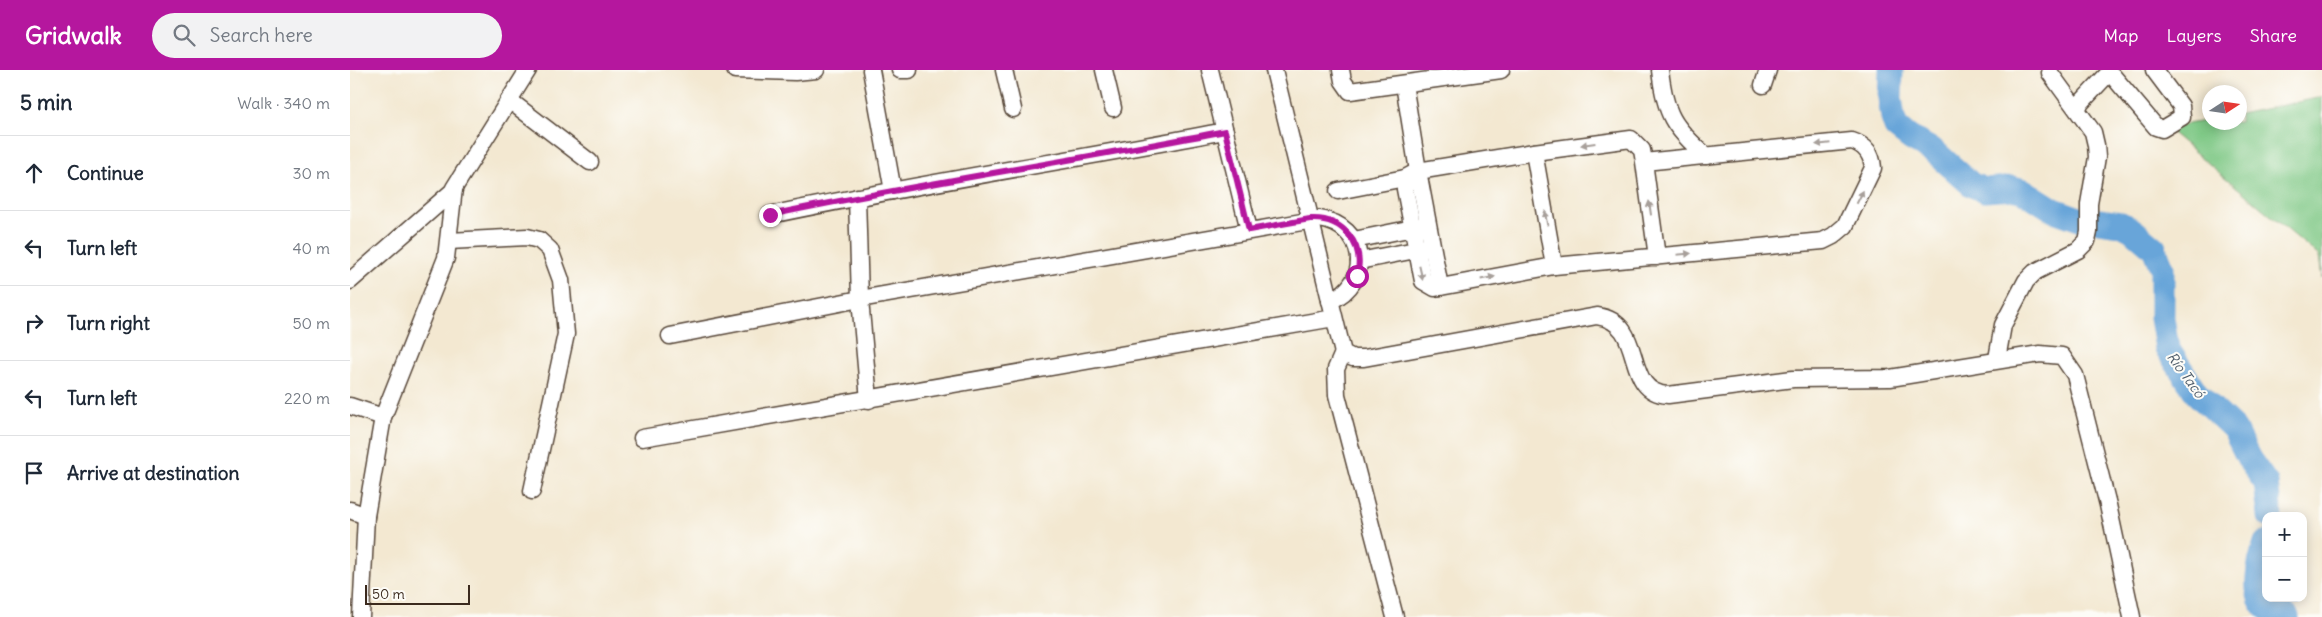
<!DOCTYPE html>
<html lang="en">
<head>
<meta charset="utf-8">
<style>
	:root { --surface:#fff; --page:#f2f2f3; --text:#1f2937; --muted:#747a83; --line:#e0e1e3; --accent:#b5179e }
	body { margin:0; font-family:Delius,sans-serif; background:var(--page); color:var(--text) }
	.controls { position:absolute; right:15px; bottom:15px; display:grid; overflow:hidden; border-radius:10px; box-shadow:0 2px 12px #0003 }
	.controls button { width:45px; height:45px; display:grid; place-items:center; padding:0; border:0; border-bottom:1px solid var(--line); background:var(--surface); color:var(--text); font:25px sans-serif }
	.compass { position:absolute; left:1852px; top:15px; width:45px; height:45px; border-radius:50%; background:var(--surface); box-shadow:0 2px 12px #0003; rotate:78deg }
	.scale { position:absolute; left:15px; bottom:12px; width:105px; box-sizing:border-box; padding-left:5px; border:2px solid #3b2a1e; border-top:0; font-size:14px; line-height:18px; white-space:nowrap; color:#3b2a1e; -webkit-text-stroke:4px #fdfcf7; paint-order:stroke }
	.stop { position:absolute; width:15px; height:15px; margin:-11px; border:4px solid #b5179e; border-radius:50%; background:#fff }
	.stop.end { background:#b5179e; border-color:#fff; box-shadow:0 1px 5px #0008 }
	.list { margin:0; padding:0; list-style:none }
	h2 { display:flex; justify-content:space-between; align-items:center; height:65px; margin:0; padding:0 20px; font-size:21px }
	h2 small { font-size:16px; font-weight:400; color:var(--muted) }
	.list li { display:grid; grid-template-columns:32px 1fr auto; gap:15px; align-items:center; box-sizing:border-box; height:75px; padding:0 20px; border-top:1px solid var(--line) }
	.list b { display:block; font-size:19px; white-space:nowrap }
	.list em { font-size:16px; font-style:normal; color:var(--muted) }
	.icon { flex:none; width:28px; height:28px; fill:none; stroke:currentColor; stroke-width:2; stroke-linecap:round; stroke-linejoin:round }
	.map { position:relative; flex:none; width:1972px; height:547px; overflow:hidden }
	header { display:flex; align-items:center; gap:30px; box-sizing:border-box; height:70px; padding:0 25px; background:var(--accent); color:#fff }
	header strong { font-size:24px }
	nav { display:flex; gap:28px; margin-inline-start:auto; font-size:18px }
	.search { width:350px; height:45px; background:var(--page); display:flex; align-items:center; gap:12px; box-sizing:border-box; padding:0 18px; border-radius:28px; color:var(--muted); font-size:19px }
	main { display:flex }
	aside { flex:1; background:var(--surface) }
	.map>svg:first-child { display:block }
	.green { fill:#7ec885; stroke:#5c7952 }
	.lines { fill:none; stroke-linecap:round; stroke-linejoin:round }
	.river { stroke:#67a5d9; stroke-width:25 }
	.street-casing { stroke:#574639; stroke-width:19 }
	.street { stroke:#fff; stroke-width:16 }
	.oneway { fill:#a79f9a }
	.route { stroke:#b5179e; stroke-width:6 }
	.labels { text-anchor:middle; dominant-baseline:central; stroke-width:4; stroke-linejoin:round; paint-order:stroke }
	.water-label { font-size:14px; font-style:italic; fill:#4d5b69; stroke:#fdfcf7 }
</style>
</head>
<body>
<header>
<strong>Gridwalk</strong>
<div class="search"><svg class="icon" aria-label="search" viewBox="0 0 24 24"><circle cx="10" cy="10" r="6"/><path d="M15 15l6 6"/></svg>Search here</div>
<nav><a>Map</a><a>Layers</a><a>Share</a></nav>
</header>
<main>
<aside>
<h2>5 min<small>Walk · 340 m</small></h2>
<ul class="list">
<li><svg class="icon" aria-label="ahead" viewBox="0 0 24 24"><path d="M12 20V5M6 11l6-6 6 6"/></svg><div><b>Continue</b></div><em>30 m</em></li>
<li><svg class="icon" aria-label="left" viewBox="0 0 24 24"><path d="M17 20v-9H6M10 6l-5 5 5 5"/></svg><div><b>Turn left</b></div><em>40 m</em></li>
<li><svg class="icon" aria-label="right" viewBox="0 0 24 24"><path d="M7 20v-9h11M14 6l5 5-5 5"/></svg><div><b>Turn right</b></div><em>50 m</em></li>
<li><svg class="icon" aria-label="left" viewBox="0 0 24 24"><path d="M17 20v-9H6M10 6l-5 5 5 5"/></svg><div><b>Turn left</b></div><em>220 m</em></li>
<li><svg class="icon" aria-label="arrive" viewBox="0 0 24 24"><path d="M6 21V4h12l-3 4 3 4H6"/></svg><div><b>Arrive at destination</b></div></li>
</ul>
</aside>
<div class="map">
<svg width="1972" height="547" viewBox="0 0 1972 547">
	<rect width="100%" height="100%" fill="#fdfcf7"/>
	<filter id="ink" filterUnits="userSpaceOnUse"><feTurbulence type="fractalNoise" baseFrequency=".02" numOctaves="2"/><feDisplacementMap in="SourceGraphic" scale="10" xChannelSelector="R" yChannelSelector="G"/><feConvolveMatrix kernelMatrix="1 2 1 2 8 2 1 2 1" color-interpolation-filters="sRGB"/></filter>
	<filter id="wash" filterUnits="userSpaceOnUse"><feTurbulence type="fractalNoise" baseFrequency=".0096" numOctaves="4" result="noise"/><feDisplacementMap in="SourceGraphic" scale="20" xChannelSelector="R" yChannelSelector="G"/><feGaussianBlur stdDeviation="1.12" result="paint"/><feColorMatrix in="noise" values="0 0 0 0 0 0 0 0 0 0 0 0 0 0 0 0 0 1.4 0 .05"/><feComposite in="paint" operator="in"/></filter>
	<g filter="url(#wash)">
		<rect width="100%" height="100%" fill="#f3e8d1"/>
		<path class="green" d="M1972,27V208L1969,186L1816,58L1859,50L1860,52H1890V44Z"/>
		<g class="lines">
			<g class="river">
				<path d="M1541,0L1540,28L1543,48L1546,57L1560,68L1585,82L1622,115L1635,120L1663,118L1674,121L1704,140L1732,150"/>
				<path d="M1749,151L1771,154L1784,161L1804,178L1812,198V248L1817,278L1847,324L1884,359L1899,389L1916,413L1920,446"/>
				<path d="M1916,473C1910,490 1901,524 1916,537C1921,542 1930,544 1937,547"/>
			</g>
		</g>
	</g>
	<g filter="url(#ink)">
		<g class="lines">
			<defs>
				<g id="street">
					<path d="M385,0L445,2L466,0"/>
					<path d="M521,0L543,121"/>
					<path d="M550,0H559"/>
					<path d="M654,0L663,39"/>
					<path d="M754,0L763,38"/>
					<path d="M860,0L899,160"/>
					<path d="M924,0L993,283L1003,288H1014L1247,246C1298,253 1270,322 1318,325L1443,309L1540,308L1690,284L1712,286L1725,305L1758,435L1782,547"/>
					<path d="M991,0L993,11L1000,21L1151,0"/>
					<path d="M1310,0C1315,44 1323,57 1356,86"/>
					<path d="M1054,14L1068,101L1090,217"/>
					<path d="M1413,15L1418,0"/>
					<path d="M159,30L240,92"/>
					<path d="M1727,37L1756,6L1762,5L1806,57L1812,59L1832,47L1831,36L1804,0"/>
					<path d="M1184,82L1204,196"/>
					<path d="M1294,92L1502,71C1515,75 1522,84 1523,98L1495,156L1483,166L1473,171L1204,196L1085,218L1073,211L1055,119V108L1068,101L1184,82L1281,69L1292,80L1294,92L1307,187"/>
					<path d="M988,121L1055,108"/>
					<path d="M507,127L510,229L519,330"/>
					<path d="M420,145C571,113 724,90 875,61"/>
					<path d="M1004,170L1073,156"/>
					<path d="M99,171L177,167L189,170L200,180L211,210L216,264L182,421"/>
					<path d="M1009,191L1076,178"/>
					<path d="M0,211L104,120"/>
					<path d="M320,266L510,229L969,149C1016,155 1024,212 980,231"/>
					<path d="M993,283L986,299L987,325L1045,547"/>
					<path d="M1647,289L1653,255L1676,211L1685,202L1728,180L1737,171L1739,162V134L1747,87L1746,75L1743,62L1700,3"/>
					<path d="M0,336L33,347"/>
					<path d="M292,368L984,248"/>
					<path d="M0,440L16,446"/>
					<path d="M11,547L16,446L33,347L96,188L104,118L178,0"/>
				</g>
			</defs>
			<use href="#street" class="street-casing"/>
			<use href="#street" class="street"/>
		</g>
		<defs><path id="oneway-solid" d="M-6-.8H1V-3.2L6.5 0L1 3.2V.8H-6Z" transform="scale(1.25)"/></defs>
		<g class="oneway">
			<use href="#oneway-solid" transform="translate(1238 74) rotate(172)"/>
			<use href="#oneway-solid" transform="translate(1473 74) rotate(174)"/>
			<use href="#oneway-solid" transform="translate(1510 127) rotate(-63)"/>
			<use href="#oneway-solid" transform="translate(1300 138) rotate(-98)"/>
			<use href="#oneway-solid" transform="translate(1196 148) rotate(-100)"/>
			<use href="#oneway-solid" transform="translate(1334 184) rotate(-5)"/>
			<use href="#oneway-solid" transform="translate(1071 203) rotate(77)"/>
			<use href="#oneway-solid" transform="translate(1138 208) rotate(-11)"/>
		</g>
	</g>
	<g class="lines" filter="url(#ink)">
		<path class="route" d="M420,145C571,113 724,91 875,61L899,160L960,149C993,147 1015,174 1007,206"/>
	</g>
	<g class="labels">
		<g class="water-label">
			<text transform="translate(1836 305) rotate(54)">Río Tacó</text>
		</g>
	</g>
</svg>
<div class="controls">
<button>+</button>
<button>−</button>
</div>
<svg class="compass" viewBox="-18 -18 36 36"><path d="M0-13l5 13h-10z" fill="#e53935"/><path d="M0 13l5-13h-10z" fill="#747a83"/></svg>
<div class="scale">50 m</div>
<div class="stop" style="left:1007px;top:206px"></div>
<div class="stop end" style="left:420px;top:145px"></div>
</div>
</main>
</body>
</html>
